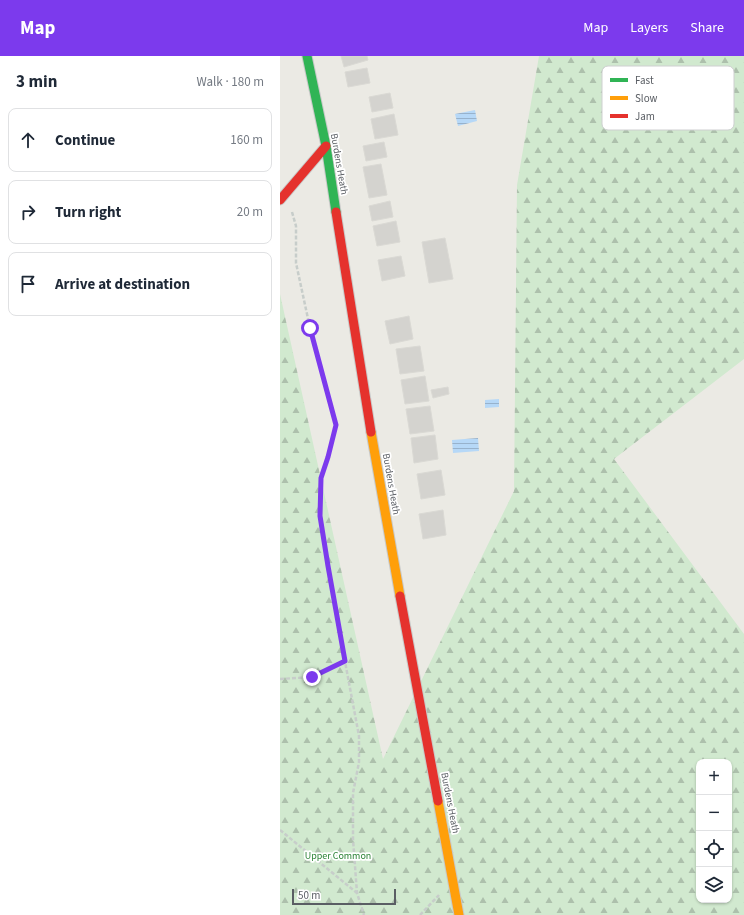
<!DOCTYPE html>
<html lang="en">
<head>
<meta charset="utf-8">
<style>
	:root { --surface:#fff; --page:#f2f2f3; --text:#1f2937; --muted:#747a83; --line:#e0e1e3; --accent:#7c3aed }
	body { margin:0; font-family:"Source Sans 3",sans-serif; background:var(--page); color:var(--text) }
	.controls { position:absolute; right:12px; bottom:12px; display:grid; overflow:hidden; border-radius:8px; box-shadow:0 1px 3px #0004 }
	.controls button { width:36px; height:36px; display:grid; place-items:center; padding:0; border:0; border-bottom:1px solid var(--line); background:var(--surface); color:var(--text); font:20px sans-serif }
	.scale { position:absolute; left:12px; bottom:10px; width:104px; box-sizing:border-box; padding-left:4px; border:2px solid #5a5e64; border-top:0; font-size:11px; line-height:14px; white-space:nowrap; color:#5a5e64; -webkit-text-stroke:3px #fff; paint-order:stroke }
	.stop { position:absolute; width:12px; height:12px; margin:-9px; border:3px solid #7c3aed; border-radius:50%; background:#fff }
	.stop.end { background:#7c3aed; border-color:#fff; box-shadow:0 1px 4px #0008 }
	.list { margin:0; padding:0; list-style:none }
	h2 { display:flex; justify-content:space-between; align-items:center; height:52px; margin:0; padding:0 16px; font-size:17px }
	h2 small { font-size:13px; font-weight:400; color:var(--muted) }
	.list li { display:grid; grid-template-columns:26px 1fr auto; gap:12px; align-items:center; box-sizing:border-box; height:64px; margin:0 8px 8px; padding:0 8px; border:1px solid var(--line); border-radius:8px }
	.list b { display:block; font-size:15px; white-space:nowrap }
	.list em { font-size:13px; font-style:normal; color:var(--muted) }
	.icon { flex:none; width:22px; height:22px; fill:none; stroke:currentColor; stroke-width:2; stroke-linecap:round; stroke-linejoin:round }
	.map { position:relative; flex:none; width:464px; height:859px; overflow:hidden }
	header { display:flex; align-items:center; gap:24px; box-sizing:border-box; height:56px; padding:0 20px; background:var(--accent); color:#fff }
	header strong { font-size:19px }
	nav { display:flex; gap:22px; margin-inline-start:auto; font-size:14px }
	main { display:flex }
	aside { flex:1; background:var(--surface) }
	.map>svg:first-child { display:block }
	.forest { fill:url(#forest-firs); fill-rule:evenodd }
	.water { fill:url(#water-rules) }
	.building { fill:#d4d3cf; stroke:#dad9d4 }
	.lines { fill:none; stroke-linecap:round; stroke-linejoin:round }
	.fast-casing { stroke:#c8c9c8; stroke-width:11 }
	.slow-casing { stroke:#c8c9c8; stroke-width:11 }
	.jam-casing { stroke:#c8c9c8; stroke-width:11 }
	.path { stroke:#c7cdca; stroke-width:2.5; stroke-dasharray:4 2; stroke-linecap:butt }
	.fast { stroke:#30b455; stroke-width:9 }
	.slow { stroke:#ff9f0a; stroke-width:9 }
	.jam { stroke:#e5322d; stroke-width:9 }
	.route { stroke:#7c3aed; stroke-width:5 }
	.labels { text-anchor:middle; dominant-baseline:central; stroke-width:3.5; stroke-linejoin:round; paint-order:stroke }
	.street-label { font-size:10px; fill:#5a5e64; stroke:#fff }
	.park-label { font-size:10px; fill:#2b8235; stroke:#fff }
	.key { fill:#fff; stroke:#cecfd0; stroke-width:1 }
	.key-label { font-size:11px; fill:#5a5e64 }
</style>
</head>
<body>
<header>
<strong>Map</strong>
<nav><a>Map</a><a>Layers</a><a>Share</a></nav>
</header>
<main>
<aside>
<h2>3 min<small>Walk · 180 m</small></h2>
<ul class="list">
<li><svg class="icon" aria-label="ahead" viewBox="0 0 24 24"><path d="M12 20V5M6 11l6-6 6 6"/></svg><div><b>Continue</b></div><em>160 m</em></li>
<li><svg class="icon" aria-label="right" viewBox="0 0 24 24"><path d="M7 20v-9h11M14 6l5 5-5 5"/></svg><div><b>Turn right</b></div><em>20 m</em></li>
<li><svg class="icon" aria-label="arrive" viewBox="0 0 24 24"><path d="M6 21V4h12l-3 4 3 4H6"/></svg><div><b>Arrive at destination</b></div></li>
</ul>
</aside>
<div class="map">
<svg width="464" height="859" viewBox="0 0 464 859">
	<defs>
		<pattern id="forest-firs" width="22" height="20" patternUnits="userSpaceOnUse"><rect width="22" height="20" fill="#d1e9cf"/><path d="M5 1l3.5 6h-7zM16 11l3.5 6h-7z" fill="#adc0ac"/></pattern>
		<pattern id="water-rules" width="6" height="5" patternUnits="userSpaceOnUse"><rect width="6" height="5" fill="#b6d8f7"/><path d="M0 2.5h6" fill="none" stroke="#97b2cc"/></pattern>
	</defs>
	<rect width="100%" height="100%" fill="#ebeae4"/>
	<path class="forest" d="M259,0H464V303L334,403L464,578V859H0V238L103,703L234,435L237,129ZM419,706H449V844H419Z"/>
	<g class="water">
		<path d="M195,54L197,65L178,70L175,58Z"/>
		<path d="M219,343V351L205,352V344Z"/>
		<path d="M198,382L199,395L173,397L172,384Z"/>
	</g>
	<g class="building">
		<path d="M61,0H87L88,4L64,11Z"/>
		<path d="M87,12L90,27L68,31L65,16Z"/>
		<path d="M110,37L113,52L92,56L89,41Z"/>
		<path d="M114,58L118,79L95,83L91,63Z"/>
		<path d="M104,86L107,101L86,105L83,90Z"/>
		<path d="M101,108L107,139L89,142L83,111Z"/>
		<path d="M110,145L113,161L92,165L89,150Z"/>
		<path d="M116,165L120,186L97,190L93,170Z"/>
		<path d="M165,182L173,223L149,227L142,186Z"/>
		<path d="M121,200L125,220L102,225L98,204Z"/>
		<path d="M129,260L133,283L110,288L105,265Z"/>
		<path d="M140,290L144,315L120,318L116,293Z"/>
		<path d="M145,320L149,345L125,348L121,324Z"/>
		<path d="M168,331L169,338L153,342L151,334Z"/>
		<path d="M150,350L154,375L130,378L126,353Z"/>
		<path d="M155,379L158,403L134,407L131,382Z"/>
		<path d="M161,414L165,439L141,443L137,418Z"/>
		<path d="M163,454L166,479L143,483L139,458Z"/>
	</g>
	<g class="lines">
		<defs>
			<path id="fast" d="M27,0L46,90L56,156"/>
			<g id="slow">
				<path d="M91,376L120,540"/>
				<path d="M158,745L179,859"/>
			</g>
			<g id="jam">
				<path d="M0,144L46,90"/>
				<path d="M56,156L91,376"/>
				<path d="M120,540L158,745"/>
			</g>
		</defs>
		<use href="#fast" class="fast-casing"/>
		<use href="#slow" class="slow-casing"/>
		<use href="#jam" class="jam-casing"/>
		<g class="path">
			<path d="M12,156L16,170V207L30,272L56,369L48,401L41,422L40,460L47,510L79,680V706L73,737V783L77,837L84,859"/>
			<path d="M0,623L32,621L65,605"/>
			<path d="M0,774L77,837"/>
			<path d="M140,859L159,839"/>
		</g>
		<use href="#fast" class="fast"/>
		<use href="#slow" class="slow"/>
		<use href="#jam" class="jam"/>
	</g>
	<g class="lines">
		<path class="route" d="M30,272L56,369L48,401L41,422L40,460L48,510L65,605L32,621"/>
	</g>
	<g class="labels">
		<g class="street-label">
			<text transform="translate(59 108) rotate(80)">Burdens Heath</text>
			<text transform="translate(111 428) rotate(80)">Burdens Heath</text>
			<text transform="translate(170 747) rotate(79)">Burdens Heath</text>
		</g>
		<g class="park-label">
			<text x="58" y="800">Upper Common</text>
		</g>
	</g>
	<rect x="322" y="10" width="132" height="64" rx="6" class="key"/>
	<rect x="330" y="22" width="18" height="4" fill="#30b455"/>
	<rect x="330" y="40" width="18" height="4" fill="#ff9f0a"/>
	<rect x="330" y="58" width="18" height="4" fill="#e5322d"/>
	<g class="key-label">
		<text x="355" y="28">Fast</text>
		<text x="355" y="46">Slow</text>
		<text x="355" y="64">Jam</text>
	</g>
</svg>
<div class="controls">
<button>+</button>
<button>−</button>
<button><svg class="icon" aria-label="locate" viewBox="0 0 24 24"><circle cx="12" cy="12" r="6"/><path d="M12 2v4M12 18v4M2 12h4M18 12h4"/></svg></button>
<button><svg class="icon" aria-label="layers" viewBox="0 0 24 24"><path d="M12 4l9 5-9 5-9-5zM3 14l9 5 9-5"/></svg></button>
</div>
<div class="scale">50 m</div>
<div class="stop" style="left:30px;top:272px"></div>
<div class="stop end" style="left:32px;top:621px"></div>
</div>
</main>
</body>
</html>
